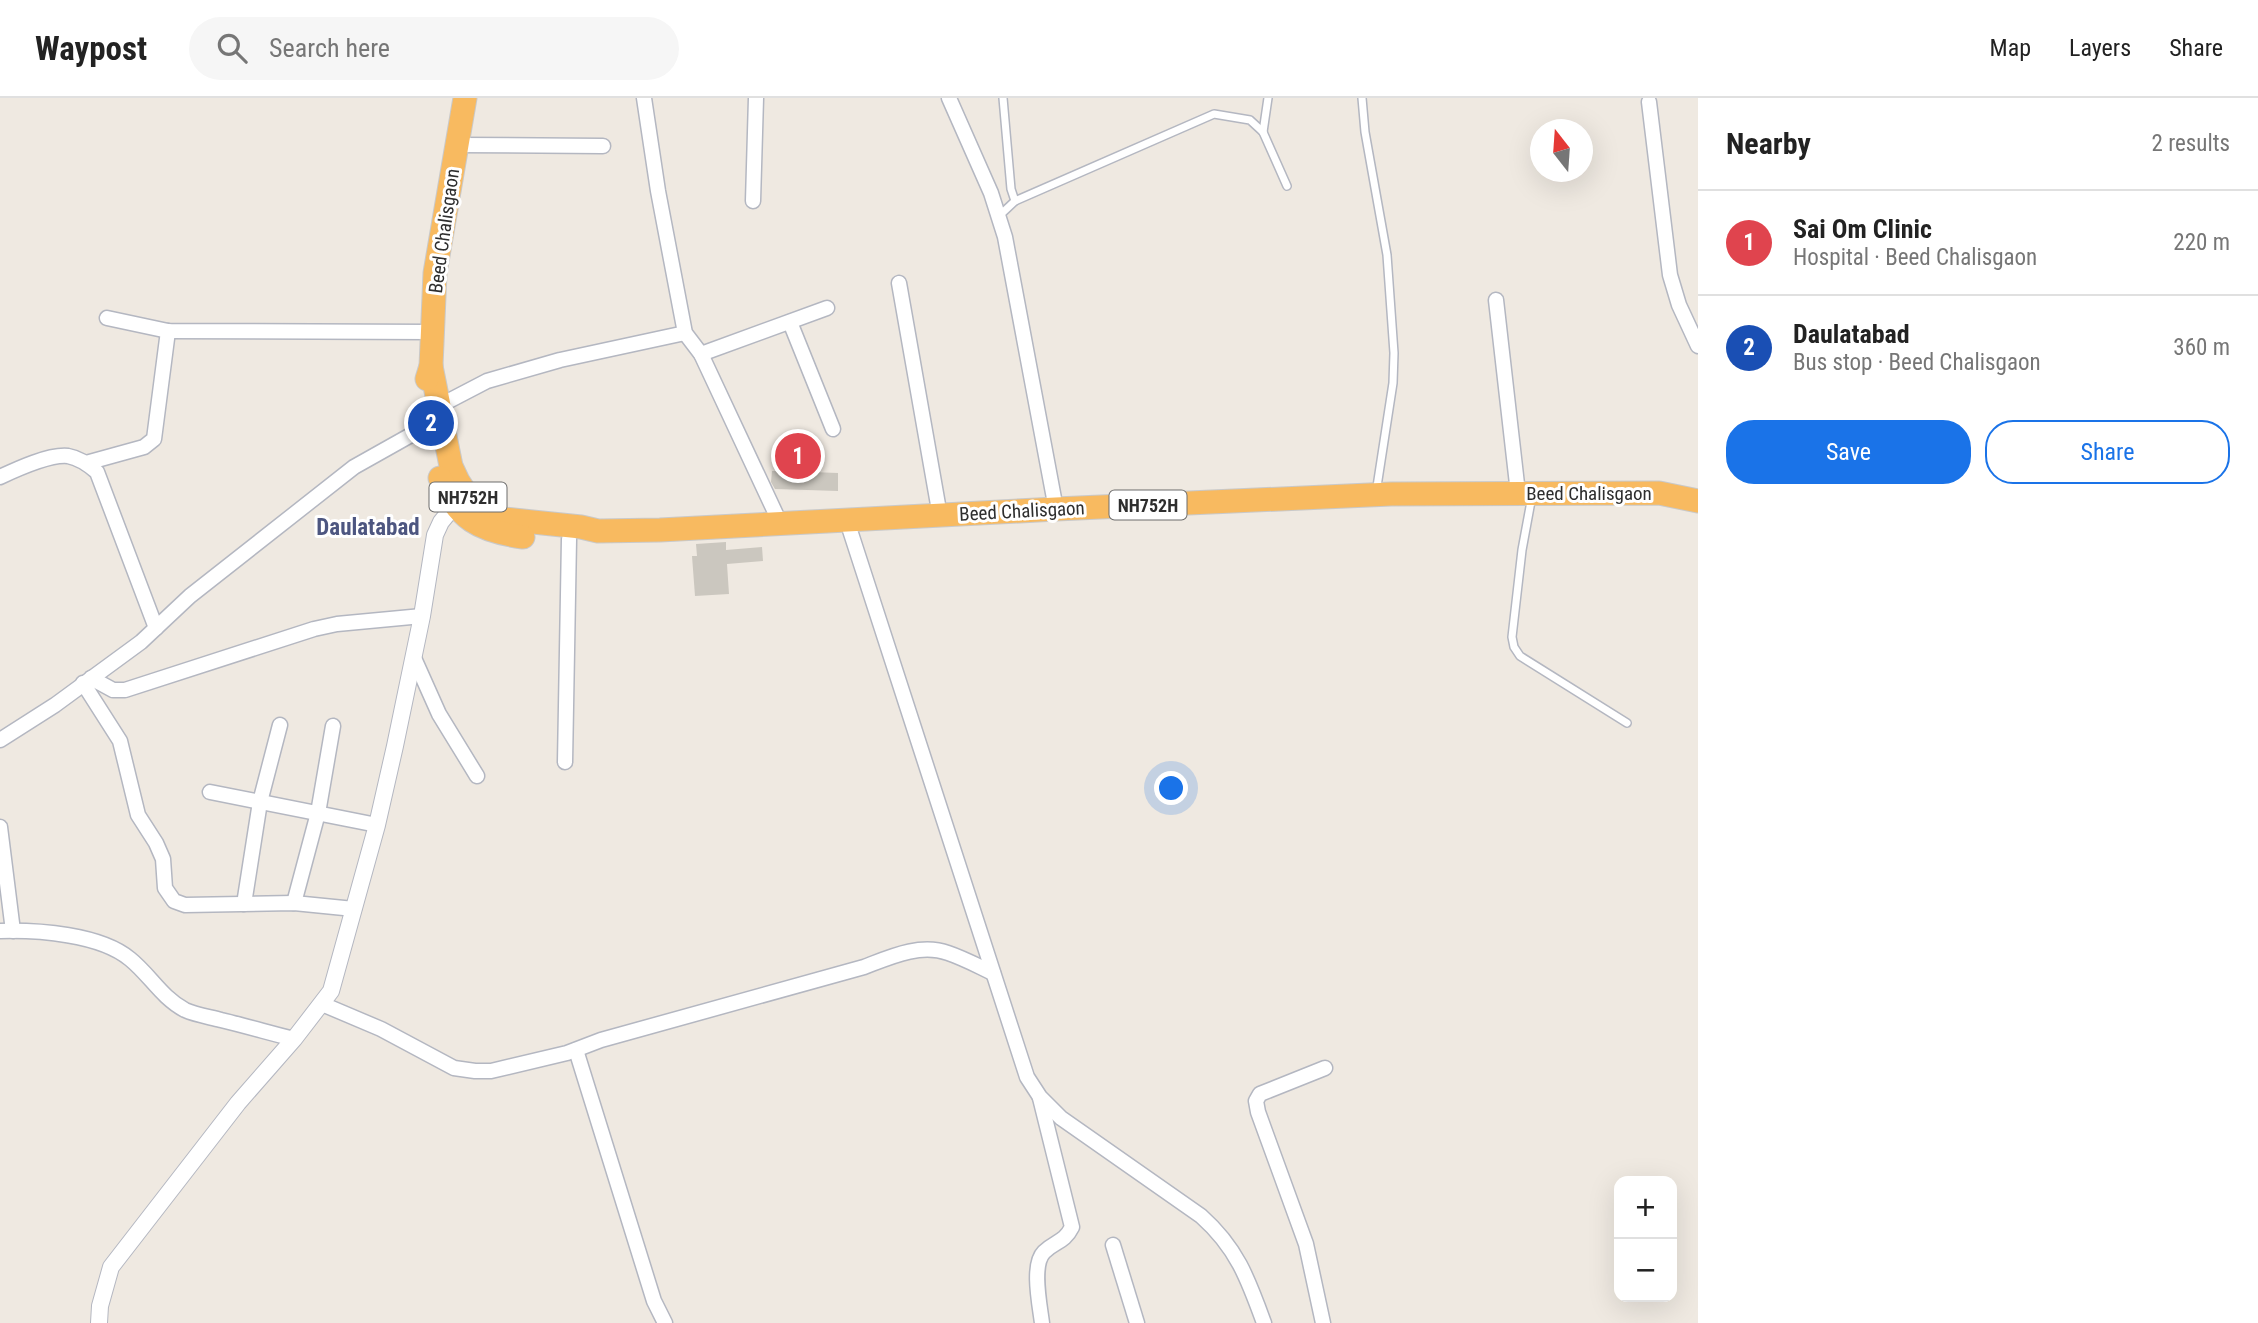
<!DOCTYPE html>
<html lang="en">
<head>
<meta charset="utf-8">
<style>
	:root { --surface:#fff; --page:#f6f6f6; --text:#222; --muted:#767676; --line:#e0e0e0; --accent:#1a73e8 }
	body { margin:0; font-family:"Roboto Condensed",sans-serif; background:var(--page); color:var(--text) }
	.controls { position:absolute; right:21px; bottom:21px; display:grid; overflow:hidden; border-radius:14px; box-shadow:0 7px 28px #0002 }
	.controls button { width:63px; height:63px; display:grid; place-items:center; padding:0; border:0; border-bottom:2px solid var(--line); background:var(--surface); color:var(--text); font:35px sans-serif }
	.compass { position:absolute; left:1530px; top:21px; width:63px; height:63px; border-radius:50%; background:var(--surface); box-shadow:0 7px 28px #0002; rotate:343deg }
	.you { position:absolute; left:1172px; top:691px; width:24px; height:24px; margin:-18px; border:5px solid #fff; border-radius:50%; background:#1a73e8; box-shadow:0 0 0 10px #1a73e833 }
	.badge { display:grid; place-items:center; width:46px; height:46px; border-radius:50%; background:var(--accent); color:#fff; font-size:23px; font-weight:700 }
	.pin { position:absolute; translate:-50% -50%; border:4px solid #fff; box-shadow:0 2px 7px #0006 }
	.list { margin:0; padding:0; list-style:none }
	h2 { display:flex; justify-content:space-between; align-items:center; height:91px; margin:0; padding:0 28px; font-size:30px }
	h2 small { font-size:23px; font-weight:400; color:var(--muted) }
	.list li { display:grid; grid-template-columns:46px 1fr auto; gap:21px; align-items:center; box-sizing:border-box; height:105px; padding:0 28px; border-top:2px solid var(--line) }
	.list b { display:block; font-size:26px; white-space:nowrap }
	.list p { margin:0; font-size:23px; white-space:nowrap; color:var(--muted) }
	.list em { font-size:23px; font-style:normal; color:var(--muted) }
	.actions { display:flex; gap:14px; padding:21px 28px }
	.actions a { flex:1; padding:16px 0; border:2px solid var(--accent); border-radius:28px; text-align:center; font-size:24px; color:var(--accent) }
	.actions .main { background:var(--accent); color:#fff }
	.icon { flex:none; width:38px; height:38px; fill:none; stroke:currentColor; stroke-width:2; stroke-linecap:round; stroke-linejoin:round }
	.map { position:relative; flex:none; width:1698px; height:1225px; overflow:hidden }
	header { display:flex; align-items:center; gap:42px; box-sizing:border-box; height:98px; padding:0 35px; background:var(--surface); border-bottom:2px solid var(--line) }
	header strong { font-size:33px }
	nav { display:flex; gap:38px; margin-inline-start:auto; font-size:24px }
	.search { width:490px; height:63px; background:var(--page); display:flex; align-items:center; gap:18px; box-sizing:border-box; padding:0 24px; border-radius:38px; color:var(--muted); font-size:26px }
	main { display:flex }
	aside { flex:1; background:var(--surface) }
	.map>svg:first-child { display:block }
	.building { fill:#cbc7bf }
	.lines { fill:none; stroke-linecap:round; stroke-linejoin:round }
	.service-casing { stroke:#b4b7c1; stroke-width:10 }
	.minor-casing { stroke:#b4b7c1; stroke-width:17 }
	.tertiary-casing { stroke:#b4b7c1; stroke-width:18 }
	.trunk-casing { stroke:#c9c9c9; stroke-width:25 }
	.service { stroke:#fff; stroke-width:7 }
	.minor { stroke:#fff; stroke-width:14 }
	.tertiary { stroke:#fff; stroke-width:16 }
	.trunk { stroke:#f8ba60; stroke-width:23 }
	.labels { text-anchor:middle; dominant-baseline:central; stroke-width:6; stroke-linejoin:round; paint-order:stroke }
	.shield { fill:#fff; stroke:#6d6d6d; stroke-width:2 }
	.shield-label { font-size:18px; font-weight:bold; fill:#2e2e2e }
	.street-label { font-size:19px; fill:#2e2e2e; stroke:#fff }
	.quarter-label { font-size:23px; font-weight:bold; fill:#4d5680; stroke:#fff }
</style>
</head>
<body>
<header>
<strong>Waypost</strong>
<div class="search"><svg class="icon" aria-label="search" viewBox="0 0 24 24"><circle cx="10" cy="10" r="6"/><path d="M15 15l6 6"/></svg>Search here</div>
<nav><a>Map</a><a>Layers</a><a>Share</a></nav>
</header>
<main>
<div class="map">
<svg width="1698" height="1225" viewBox="0 0 1698 1225">
	<rect width="100%" height="100%" fill="#efe9e1"/>
	<g class="building">
		<path d="M807,333L811,374L838,375V393L775,391L771,384L772,373H779L775,350Z"/>
		<path d="M726,444V452L762,449L763,463L727,466L729,496L695,498L692,458H697L696,446Z"/>
	</g>
	<g class="lines">
		<defs>
			<g id="service">
				<path d="M1003,0L1011,91L1015,103"/>
				<path d="M1362,0L1365,34L1387,157L1394,255L1393,285L1376,395"/>
				<path d="M1263,34L1268,0"/>
				<path d="M999,118L1015,103L1214,16L1250,22L1263,34L1287,88"/>
				<path d="M1532,398L1522,452L1512,539L1514,549L1520,558L1627,625"/>
			</g>
			<g id="minor">
				<path d="M644,0L658,93L685,235L701,256L781,427"/>
				<path d="M949,0L991,95L1005,139L1056,411"/>
				<path d="M1649,4L1670,177L1679,207L1698,248"/>
				<path d="M457,47L603,48"/>
				<path d="M753,103L756,0"/>
				<path d="M899,185L940,418"/>
				<path d="M1496,202L1518,395"/>
				<path d="M107,220L168,233L432,234"/>
				<path d="M790,224L833,331"/>
				<path d="M701,256L827,210"/>
				<path d="M439,308L487,283L560,262L685,235"/>
				<path d="M86,365L144,349L154,341L168,233"/>
				<path d="M0,379C17,371 49,356 68,358C79,360 89,367 97,374L156,530"/>
				<path d="M847,423L1027,979L1040,999L1061,1020L1201,1118C1237,1150 1248,1181 1264,1225"/>
				<path d="M414,560L439,616L477,678"/>
				<path d="M91,580L113,592H125L314,531L337,526L422,518"/>
				<path d="M83,585L120,643L138,717L156,745L163,761L165,790L174,803L185,807L294,805L354,811"/>
				<path d="M0,642L55,607L141,544L190,498L354,369L427,328"/>
				<path d="M565,664L569,441"/>
				<path d="M210,694L377,727"/>
				<path d="M0,729L13,833"/>
				<path d="M294,805L318,715L333,628"/>
				<path d="M244,806L260,704L280,627"/>
				<path d="M0,833C38,832 100,836 130,861C150,877 161,899 185,912C196,917 210,919 221,922C246,928 270,935 294,941"/>
				<path d="M322,906L381,931L454,970L475,973H491L567,955L601,942L864,869C890,859 920,845 948,855C963,860 978,868 993,875"/>
				<path d="M576,952L654,1203L665,1225"/>
				<path d="M1040,1000L1072,1129C1064,1145 1055,1143 1044,1154C1031,1167 1040,1208 1042,1225"/>
				<path d="M1113,1147L1137,1225"/>
				<path d="M1323,1225L1306,1146L1258,1014L1256,1003L1260,996L1325,970"/>
			</g>
			<path id="tertiary" d="M99,1225L100,1208L111,1169L238,1005L294,941L331,893L377,727L395,648L422,518L435,437L441,424L454,408"/>
			<g id="trunk">
				<path d="M431,268L451,368L458,383L471,403L504,421L581,429L598,433L660,432L1056,411L1391,396L1659,395L1698,403"/>
				<path d="M427,281L431,268L435,175L465,0"/>
				<path d="M440,380C458,421 479,433 523,439"/>
			</g>
		</defs>
		<use href="#service" class="service-casing"/>
		<use href="#minor" class="minor-casing"/>
		<use href="#tertiary" class="tertiary-casing"/>
		<use href="#trunk" class="trunk-casing"/>
		<use href="#service" class="service"/>
		<use href="#minor" class="minor"/>
		<use href="#tertiary" class="tertiary"/>
		<use href="#trunk" class="trunk"/>
	</g>
	<g class="labels">
		<g class="shield">
			<rect x="429.5" y="384.5" width="77" height="29" rx="5"/>
			<rect x="1109.5" y="392.5" width="77" height="29" rx="5"/>
		</g>
		<g class="shield-label">
			<text x="468" y="399">NH752H</text>
			<text x="1148" y="407">NH752H</text>
		</g>
		<g class="street-label">
			<text transform="translate(444 133) rotate(-82)">Beed Chalisgaon</text>
			<text x="1589" y="395">Beed Chalisgaon</text>
			<text transform="translate(1022 413) rotate(-3)">Beed Chalisgaon</text>
		</g>
		<g class="quarter-label">
			<text x="368" y="429">Daulatabad</text>
		</g>
	</g>
</svg>
<div class="controls">
<button>+</button>
<button>−</button>
</div>
<svg class="compass" viewBox="-18 -18 36 36"><path d="M0-13l5 13h-10z" fill="#e53935"/><path d="M0 13l5-13h-10z" fill="#767676"/></svg>
<div class="you"></div>
<div class="pin badge" style="left:798px;top:358px;background:#e0444e">1</div>
<div class="pin badge" style="left:431px;top:325px;background:#1a4fb4">2</div>
</div>
<aside>
<h2>Nearby<small>2 results</small></h2>
<ul class="list">
<li><span class="badge" style="background:#e0444e">1</span><div><b>Sai Om Clinic</b><p>Hospital · Beed Chalisgaon</p></div><em>220 m</em></li>
<li><span class="badge" style="background:#1a4fb4">2</span><div><b>Daulatabad</b><p>Bus stop · Beed Chalisgaon</p></div><em>360 m</em></li>
</ul>
<div class="actions"><a class="main">Save</a><a>Share</a></div>
</aside>
</main>
</body>
</html>
